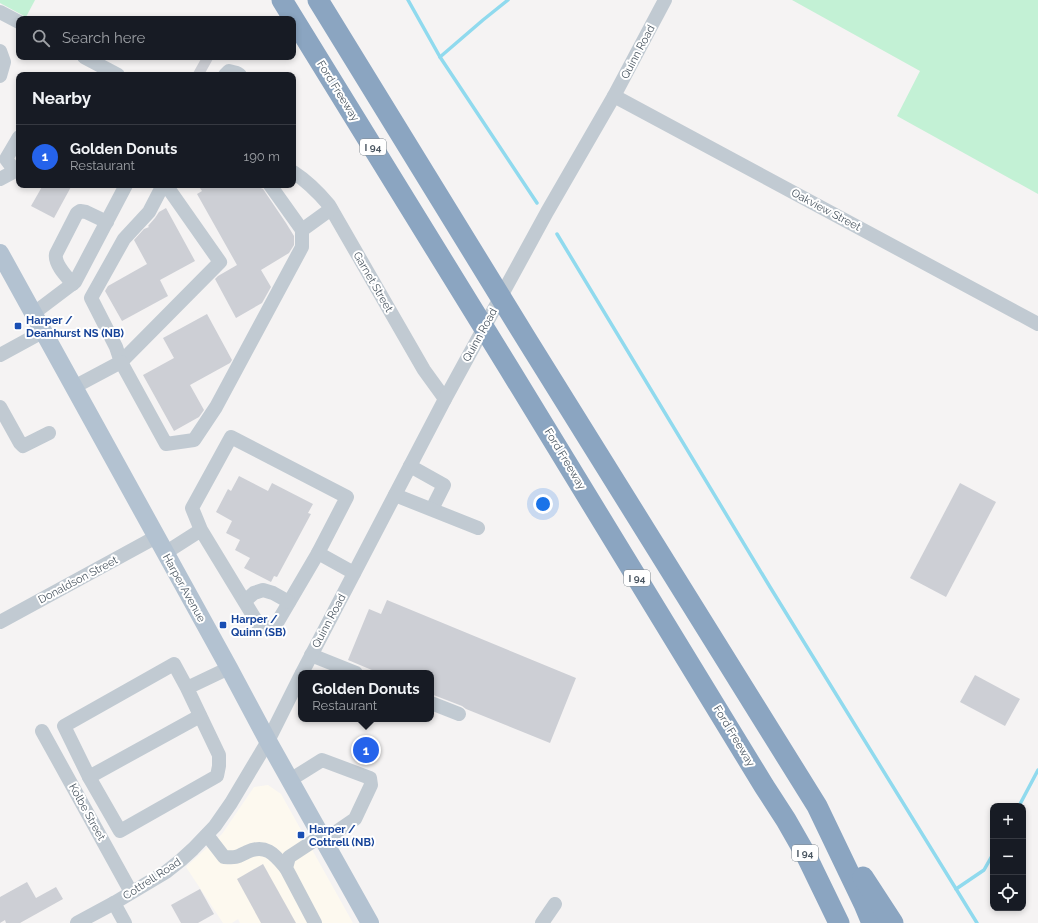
<!DOCTYPE html>
<html lang="en">
<head>
<meta charset="utf-8">
<style>
	:root { --surface:#171b24; --page:#242831; --text:#f1f3f6; --muted:#9ea1a6; --line:#363941; --accent:#2563eb }
	body { margin:0; font-family:Raleway,sans-serif; background:var(--page); color:var(--text) }
	.controls { position:absolute; right:12px; bottom:12px; display:grid; overflow:hidden; border-radius:8px; box-shadow:0 2px 6px #0003 }
	.controls button { width:36px; height:36px; display:grid; place-items:center; padding:0; border:0; border-bottom:1px solid var(--line); background:var(--surface); color:var(--text); font:20px sans-serif }
	.you { position:absolute; left:543px; top:504px; width:14px; height:14px; margin:-10px; border:3px solid #fff; border-radius:50%; background:#1a73e8; box-shadow:0 0 0 6px #1a73e833 }
	.badge { display:grid; place-items:center; width:26px; height:26px; border-radius:50%; background:var(--accent); color:#fff; font-size:13px; font-weight:700 }
	.pin { position:absolute; translate:-50% -50%; border:2px solid #fff; box-shadow:0 1px 4px #0006 }
	.popup { position:absolute; left:298px; top:670px; width:136px; height:52px; box-sizing:border-box; display:grid; place-content:center; border-radius:8px; background:var(--surface); filter:drop-shadow(0 1px 3px #0005); font-size:13px; white-space:nowrap; color:var(--muted) }
	.popup b { font-size:15px; color:var(--text) }
	.popup::after { content:''; position:absolute; left:50%; top:100%; margin-left:-8px; border:8px solid transparent; border-top-color:var(--surface) }
	.list { margin:0; padding:0; list-style:none }
	h2 { display:flex; justify-content:space-between; align-items:center; height:52px; margin:0; padding:0 16px; font-size:17px }
	h2 small { font-size:13px; font-weight:400; color:var(--muted) }
	.list li { display:grid; grid-template-columns:26px 1fr auto; gap:12px; align-items:center; box-sizing:border-box; height:64px; padding:0 16px; border-top:1px solid var(--line) }
	.list b { display:block; font-size:15px; white-space:nowrap }
	.list p { margin:0; font-size:13px; white-space:nowrap; color:var(--muted) }
	.list em { font-size:13px; font-style:normal; color:var(--muted) }
	.icon { flex:none; width:22px; height:22px; fill:none; stroke:currentColor; stroke-width:2; stroke-linecap:round; stroke-linejoin:round }
	.map { position:relative; flex:none; width:1038px; height:923px; overflow:hidden }
	.search { position:absolute; background:var(--surface); box-shadow:0 2px 6px #0003; left:16px; top:16px; width:280px; height:44px; display:flex; align-items:center; gap:10px; box-sizing:border-box; padding:0 14px; border-radius:8px; color:var(--muted); font-size:15px }
	.panel { position:absolute; background:var(--surface); box-shadow:0 2px 6px #0003; left:16px; top:72px; width:280px; height:116px; border-radius:8px }
	.map>svg:first-child { display:block }
	.commercial { fill:#fdf9ef }
	.green { fill:#c3f1d5 }
	.lines { fill:none; stroke-linecap:round; stroke-linejoin:round }
	.stream { stroke:#90daee; stroke-width:3.5 }
	.building { fill:#cdcfd5 }
	.minor { stroke:#c1cad2; stroke-width:14 }
	.major { stroke:#b3c2d1; stroke-width:18 }
	.highway { stroke:#8ba5c1; stroke-width:21 }
	.transit-dot { fill:#1a4fb4; stroke:#fff; stroke-width:1.5 }
	.labels { text-anchor:middle; dominant-baseline:central; stroke-width:4; stroke-linejoin:round; paint-order:stroke }
	.shield { fill:#fff; stroke:#808990; stroke-width:1 }
	.shield-label { font-size:10px; font-weight:bold; fill:#4a5661 }
	.street-label { font-size:11px; fill:#4a5661; stroke:#fff }
	.transit-label { font-size:11px; font-weight:bold; fill:#164399; stroke:#fff; text-anchor:start }
</style>
</head>
<body>
<div class="map">
<svg width="1038" height="923" viewBox="0 0 1038 923">
	<rect width="100%" height="100%" fill="#f5f3f3"/>
	<path class="commercial" d="M268,785L281,794L353,923H240L238,919L232,923H223L186,867L222,834L254,787Z"/>
	<g class="green">
		<path d="M0,0H35L26,17L0,3Z"/>
		<path d="M792,0H1038V194L897,116L920,71Z"/>
	</g>
	<g class="lines">
		<g class="stream">
			<path d="M408,0L440,57L537,203"/>
			<path d="M440,57L483,20L508,0"/>
			<path d="M557,234L770,587L977,923"/>
			<path d="M1019,806L1038,770"/>
			<path d="M956,889L984,870L993,854"/>
		</g>
	</g>
	<g class="building">
		<path d="M202,57H214L204,75H192Z"/>
		<path d="M43,185H72L54,218L31,206Z"/>
		<path d="M198,185H254L263,189L286,223L294,236V245L289,253L261,270L271,287L262,303L236,318L215,279L218,276L237,265L197,194L202,191Z"/>
		<path d="M166,208L195,261L160,280L168,296L122,321L105,291L108,286L147,264L134,240L144,229L149,227L148,226L155,218L159,212Z"/>
		<path d="M207,314L232,360L230,363L190,385L204,410L199,417L174,431L143,375L174,358L163,338Z"/>
		<path d="M239,476L268,491L272,483L313,504L308,513L311,514L277,577L274,576L271,582L244,568L250,558L235,550L240,540L226,533L232,521L216,512L228,489L231,491Z"/>
		<path d="M960,483L996,502L946,597L910,578Z"/>
		<path d="M387,600L576,678L550,743L466,709L462,706L431,694V673H379L348,660L369,609L381,614Z"/>
		<path d="M975,675L1020,699L1005,726L960,702Z"/>
		<path d="M263,864L296,923H261L237,879Z"/>
		<path d="M27,882L36,898L56,887L63,899L20,923H6L5,920L0,923V897Z"/>
		<path d="M200,889L214,914L198,923H181L171,905Z"/>
	</g>
	<g class="lines">
		<g class="minor">
			<path d="M0,12L19,22"/>
			<path d="M0,51L4,62L0,76"/>
			<path d="M84,57L118,75"/>
			<path d="M225,75L229,71L237,73L240,75"/>
			<path d="M614,96L1038,324"/>
			<path d="M293,172C307,181 318,192 329,205L424,370L445,399"/>
			<path d="M0,179L15,171L6,159L19,137"/>
			<path d="M163,185L149,212L124,239L91,298L116,347L121,362L220,262L166,185"/>
			<path d="M270,185L302,230"/>
			<path d="M73,284C67,277 54,264 56,254L77,213L80,211L86,212L107,222"/>
			<path d="M34,313L75,282L126,185"/>
			<path d="M0,355L44,331"/>
			<path d="M74,387L121,362L166,444L194,440L216,407L302,247V230L331,209"/>
			<path d="M0,407L20,443L23,446L49,433"/>
			<path d="M410,466L444,485L432,509"/>
			<path d="M395,495L478,528"/>
			<path d="M165,553L201,530L192,508L231,437L347,497L318,553L274,628L260,627L201,530"/>
			<path d="M318,553L354,573"/>
			<path d="M245,601L254,593L263,590L273,593L289,602"/>
			<path d="M0,622L156,537"/>
			<path d="M311,655L356,673"/>
			<path d="M302,673L445,399L547,212L614,96L665,0"/>
			<path d="M187,688L219,755V766L217,776L120,831L89,777L64,726L174,664L187,688L229,668"/>
			<path d="M431,703L459,714"/>
			<path d="M42,731L131,892"/>
			<path d="M89,777L200,716"/>
			<path d="M290,780L322,760L370,778L371,785L355,819L323,841"/>
			<path d="M207,835L224,857C237,858 237,857 247,852C266,843 275,855 286,868"/>
			<path d="M114,903L125,923"/>
			<path d="M77,923L114,903L166,872L181,860L193,849L215,826L231,803L268,741L301,675"/>
			<path d="M315,923L286,868L289,857L321,836"/>
			<path d="M542,923L555,904"/>
		</g>
		<path class="major" d="M0,253L229,668L268,741L370,923"/>
		<g class="highway">
			<path d="M282,0L510,370L764,786L786,820L806,855L839,923"/>
			<path d="M318,0L527,340L817,806L864,904L872,923"/>
			<path d="M863,877L893,923"/>
		</g>
	</g>
	<g class="transit-dot">
		<rect x="14" y="322" width="8" height="8" rx="2"/>
		<rect x="219" y="621" width="8" height="8" rx="2"/>
		<rect x="297" y="831" width="8" height="8" rx="2"/>
	</g>
	<g class="labels">
		<g class="shield">
			<rect x="360" y="139" width="26" height="16" rx="3"/>
			<rect x="624" y="570" width="26" height="16" rx="3"/>
			<rect x="792" y="845" width="26" height="16" rx="3"/>
		</g>
		<g class="shield-label">
			<text x="373" y="147">I 94</text>
			<text x="637" y="578">I 94</text>
			<text x="805" y="853">I 94</text>
		</g>
		<g class="street-label">
			<text transform="translate(638 52) rotate(-62)">Quinn Road</text>
			<text transform="translate(338 91) rotate(58)">Ford Freeway</text>
			<text transform="translate(826 210) rotate(28)">Oakview Street</text>
			<text transform="translate(373 282) rotate(60)">Garnet Street</text>
			<text transform="translate(480 335) rotate(-61)">Quinn Road</text>
			<text transform="translate(565 459) rotate(59)">Ford Freeway</text>
			<text transform="translate(78 580) rotate(-28)">Donaldson Street</text>
			<text transform="translate(184 588) rotate(61)">Harper Avenue</text>
			<text transform="translate(329 621) rotate(-62)">Quinn Road</text>
			<text transform="translate(734 736) rotate(59)">Ford Freeway</text>
			<text transform="translate(87 812) rotate(61)">Kolbe Street</text>
			<text transform="translate(152 879) rotate(-33)">Cottrell Road</text>
		</g>
		<g class="transit-label">
			<text x="26" y="320">Harper /<tspan x="26" dy="13">Deanhurst NS (NB)</tspan></text>
			<text x="231" y="619">Harper /<tspan x="231" dy="13">Quinn (SB)</tspan></text>
			<text x="309" y="829">Harper /<tspan x="309" dy="13">Cottrell (NB)</tspan></text>
		</g>
	</g>
</svg>
<div class="controls">
<button>+</button>
<button>−</button>
<button><svg class="icon" aria-label="locate" viewBox="0 0 24 24"><circle cx="12" cy="12" r="6"/><path d="M12 2v4M12 18v4M2 12h4M18 12h4"/></svg></button>
</div>
<div class="you"></div>
<div class="pin badge" style="left:366px;top:750px">1</div>
<div class="popup"><b>Golden Donuts</b>Restaurant</div>
<div class="search"><svg class="icon" aria-label="search" viewBox="0 0 24 24"><circle cx="10" cy="10" r="6"/><path d="M15 15l6 6"/></svg>Search here</div>
<section class="panel">
<h2>Nearby<small></small></h2>
<ul class="list">
<li><span class="badge">1</span><div><b>Golden Donuts</b><p>Restaurant</p></div><em>190 m</em></li>
</ul>
</section>
</div>
</body>
</html>
